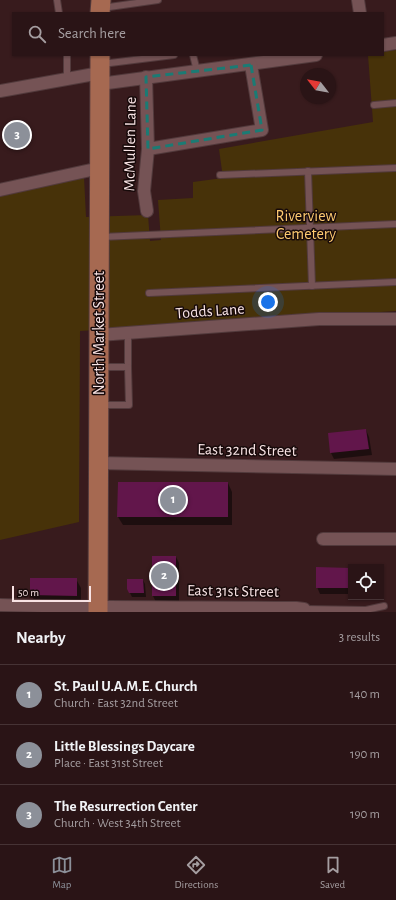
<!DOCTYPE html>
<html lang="en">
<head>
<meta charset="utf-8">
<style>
	:root { --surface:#2a1416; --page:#362123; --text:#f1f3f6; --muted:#a59ea1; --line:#463335; --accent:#8c9099 }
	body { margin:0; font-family:"Alegreya Sans",sans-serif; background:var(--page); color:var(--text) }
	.controls { position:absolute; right:12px; bottom:12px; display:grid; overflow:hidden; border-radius:0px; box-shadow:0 1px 3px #0004 }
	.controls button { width:36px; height:36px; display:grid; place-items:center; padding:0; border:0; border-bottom:1px solid var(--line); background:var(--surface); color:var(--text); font:20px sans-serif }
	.compass { position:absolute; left:300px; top:68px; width:36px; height:36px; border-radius:50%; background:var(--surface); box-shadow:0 1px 3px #0004; rotate:301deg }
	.scale { position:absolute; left:12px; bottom:10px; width:79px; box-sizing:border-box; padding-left:4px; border:2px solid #f8e3e4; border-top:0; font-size:11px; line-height:14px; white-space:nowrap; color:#f8e3e4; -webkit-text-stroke:3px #170a0a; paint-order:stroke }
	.you { position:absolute; left:268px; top:302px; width:14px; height:14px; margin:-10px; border:3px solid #fff; border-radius:50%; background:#1a73e8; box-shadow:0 0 0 6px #1a73e833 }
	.badge { display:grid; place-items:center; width:26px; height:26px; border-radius:50%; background:var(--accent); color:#fff; font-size:13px; font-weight:700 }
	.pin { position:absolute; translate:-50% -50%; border:2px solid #fff; box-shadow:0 1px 4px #0006 }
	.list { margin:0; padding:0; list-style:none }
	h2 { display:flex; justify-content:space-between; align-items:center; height:52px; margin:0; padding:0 16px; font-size:17px }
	h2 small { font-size:13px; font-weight:400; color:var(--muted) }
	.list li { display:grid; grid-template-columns:26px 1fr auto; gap:12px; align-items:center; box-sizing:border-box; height:60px; padding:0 16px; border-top:1px solid var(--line) }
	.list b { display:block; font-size:15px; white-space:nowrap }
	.list p { margin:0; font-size:13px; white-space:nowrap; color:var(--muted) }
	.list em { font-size:13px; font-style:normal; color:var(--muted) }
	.icon { flex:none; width:22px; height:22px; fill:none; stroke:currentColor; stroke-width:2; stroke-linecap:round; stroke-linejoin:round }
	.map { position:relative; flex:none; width:396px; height:612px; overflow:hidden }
	.search { position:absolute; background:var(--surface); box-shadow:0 1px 3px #0004; left:12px; right:12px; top:12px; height:44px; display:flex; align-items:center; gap:10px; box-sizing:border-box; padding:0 14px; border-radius:0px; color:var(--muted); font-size:15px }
	.sheet { height:232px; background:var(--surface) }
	nav { display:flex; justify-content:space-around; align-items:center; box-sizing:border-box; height:56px; border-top:1px solid var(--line); background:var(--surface); font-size:11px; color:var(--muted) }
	nav a { display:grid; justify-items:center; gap:2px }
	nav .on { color:var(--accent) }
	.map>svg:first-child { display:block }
	.green { fill:#473209 }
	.shadow { fill:#0007 }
	.building { fill:#62164b }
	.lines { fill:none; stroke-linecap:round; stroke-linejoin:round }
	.lane-casing { stroke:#523a3c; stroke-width:8 }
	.street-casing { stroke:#523a3c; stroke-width:14 }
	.primary-casing { stroke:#523a3c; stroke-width:21 }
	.lane { stroke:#755355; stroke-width:6 }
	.street { stroke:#755355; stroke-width:12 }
	.primary { stroke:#a66951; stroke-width:19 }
	.marked { fill:none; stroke:#1b7b74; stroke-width:3; stroke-dasharray:8 5; stroke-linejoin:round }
	.labels { text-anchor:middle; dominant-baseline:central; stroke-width:3; stroke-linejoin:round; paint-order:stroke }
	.street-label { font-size:16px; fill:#f8e3e4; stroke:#170a0a }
	.park-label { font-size:16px; fill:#feca70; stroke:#170a0a }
</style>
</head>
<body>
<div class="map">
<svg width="396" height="612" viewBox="0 0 396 612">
	<rect width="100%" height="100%" fill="#381b1d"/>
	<path class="green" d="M396,50V311L80,331L79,522L0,540V195L84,177L86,217L148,215L150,241L161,240L158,200L193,198V182L223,178L219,149L373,122L368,55H383V52Z"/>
	<g class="shadow">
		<path d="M366,430L369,437L372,455L334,459L331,453Z"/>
		<path d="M228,483L232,492V525H123L118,517Z"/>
		<path d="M153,557H176L179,563V602H156L153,596Z"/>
		<path d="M351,569V594H320L317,587Z"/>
		<path d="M31,579H76L81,588V604L36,603L31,595Z"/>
		<path d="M143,580L145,584L146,597H132L128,589Z"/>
	</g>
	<g class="building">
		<path d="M366,429L369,449L330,453L328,433Z"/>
		<path d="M118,482H228V517H117Z"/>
		<rect x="152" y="556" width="24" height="40"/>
		<path d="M316,567L351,568V588H316Z"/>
		<path d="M30,578H77V596L30,595Z"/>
		<path d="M127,579H143L144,593H129L127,589Z"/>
	</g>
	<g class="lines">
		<defs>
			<g id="lane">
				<path d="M57,0L59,13"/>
				<path d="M102,8L158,0"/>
				<path d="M193,55L197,71"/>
				<path d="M102,64L174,55"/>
				<path d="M67,79V55"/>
				<path d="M374,105L396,103"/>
				<path d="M308,171L312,286"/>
				<path d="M220,175L396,168"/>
				<path d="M101,237L396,224"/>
				<path d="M149,293L396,282"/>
				<path d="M128,333V367"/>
				<path d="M100,405H129L128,367H101"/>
				<path d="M304,609L366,610L384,606"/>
			</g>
			<g id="street">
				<path d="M358,0L360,13"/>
				<path d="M383,45L396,43"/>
				<path d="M146,77L148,149L144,191L147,211"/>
				<path d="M100,84L316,55"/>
				<path d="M0,91L100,73"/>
				<path d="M148,149L262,130L251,65"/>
				<path d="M0,190L100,168"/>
				<path d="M99,335L319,319H396"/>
				<path d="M98,463L396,469"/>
				<path d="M323,539H396"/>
				<path d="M0,605C99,608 198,607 296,608L304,609L305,612"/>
			</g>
			<g id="primary">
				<path d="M100,13L101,0"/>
				<path d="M98,612L100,55"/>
			</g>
		</defs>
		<use href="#lane" class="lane-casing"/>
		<use href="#street" class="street-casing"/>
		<use href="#primary" class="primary-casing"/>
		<use href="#lane" class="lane"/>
		<use href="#street" class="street"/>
		<use href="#primary" class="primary"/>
	</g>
	<path class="marked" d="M251,65L262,130L148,149L146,77Z"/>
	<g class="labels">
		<g class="street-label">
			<text transform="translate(130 144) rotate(-89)">McMullen Lane</text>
			<text transform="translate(210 311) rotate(-4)">Todds Lane</text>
			<text transform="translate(99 333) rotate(-90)">North Market Street</text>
			<text transform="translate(247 450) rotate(1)">East 32nd Street</text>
			<text transform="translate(233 591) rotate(1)">East 31st Street</text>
		</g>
		<g class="park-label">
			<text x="306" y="216">Riverview<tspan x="306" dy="18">Cemetery</tspan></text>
		</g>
	</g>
</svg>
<div class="controls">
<button><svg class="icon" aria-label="locate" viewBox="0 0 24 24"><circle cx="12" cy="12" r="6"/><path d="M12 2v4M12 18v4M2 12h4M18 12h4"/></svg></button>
</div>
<svg class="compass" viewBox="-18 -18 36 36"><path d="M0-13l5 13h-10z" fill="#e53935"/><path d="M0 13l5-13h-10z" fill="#a59ea1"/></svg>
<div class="scale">50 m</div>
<div class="you"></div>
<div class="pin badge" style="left:173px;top:500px">1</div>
<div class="pin badge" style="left:164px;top:576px">2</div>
<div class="pin badge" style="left:17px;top:135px">3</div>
<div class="search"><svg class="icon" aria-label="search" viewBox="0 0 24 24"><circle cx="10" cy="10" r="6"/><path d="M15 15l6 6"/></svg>Search here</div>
</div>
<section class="sheet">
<h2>Nearby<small>3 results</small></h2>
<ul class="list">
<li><span class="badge">1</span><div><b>St. Paul U.A.M.E. Church</b><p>Church · East 32nd Street</p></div><em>140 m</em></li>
<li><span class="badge">2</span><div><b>Little Blessings Daycare</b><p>Place · East 31st Street</p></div><em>190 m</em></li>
<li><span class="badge">3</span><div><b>The Resurrection Center</b><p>Church · West 34th Street</p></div><em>190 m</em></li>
</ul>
</section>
<nav>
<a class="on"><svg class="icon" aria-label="map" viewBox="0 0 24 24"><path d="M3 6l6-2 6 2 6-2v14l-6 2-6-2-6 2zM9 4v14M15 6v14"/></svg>Map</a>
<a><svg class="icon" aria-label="directions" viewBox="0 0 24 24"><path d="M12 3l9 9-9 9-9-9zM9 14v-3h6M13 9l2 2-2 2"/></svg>Directions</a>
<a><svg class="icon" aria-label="saved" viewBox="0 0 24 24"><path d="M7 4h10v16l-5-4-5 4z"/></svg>Saved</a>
</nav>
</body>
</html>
